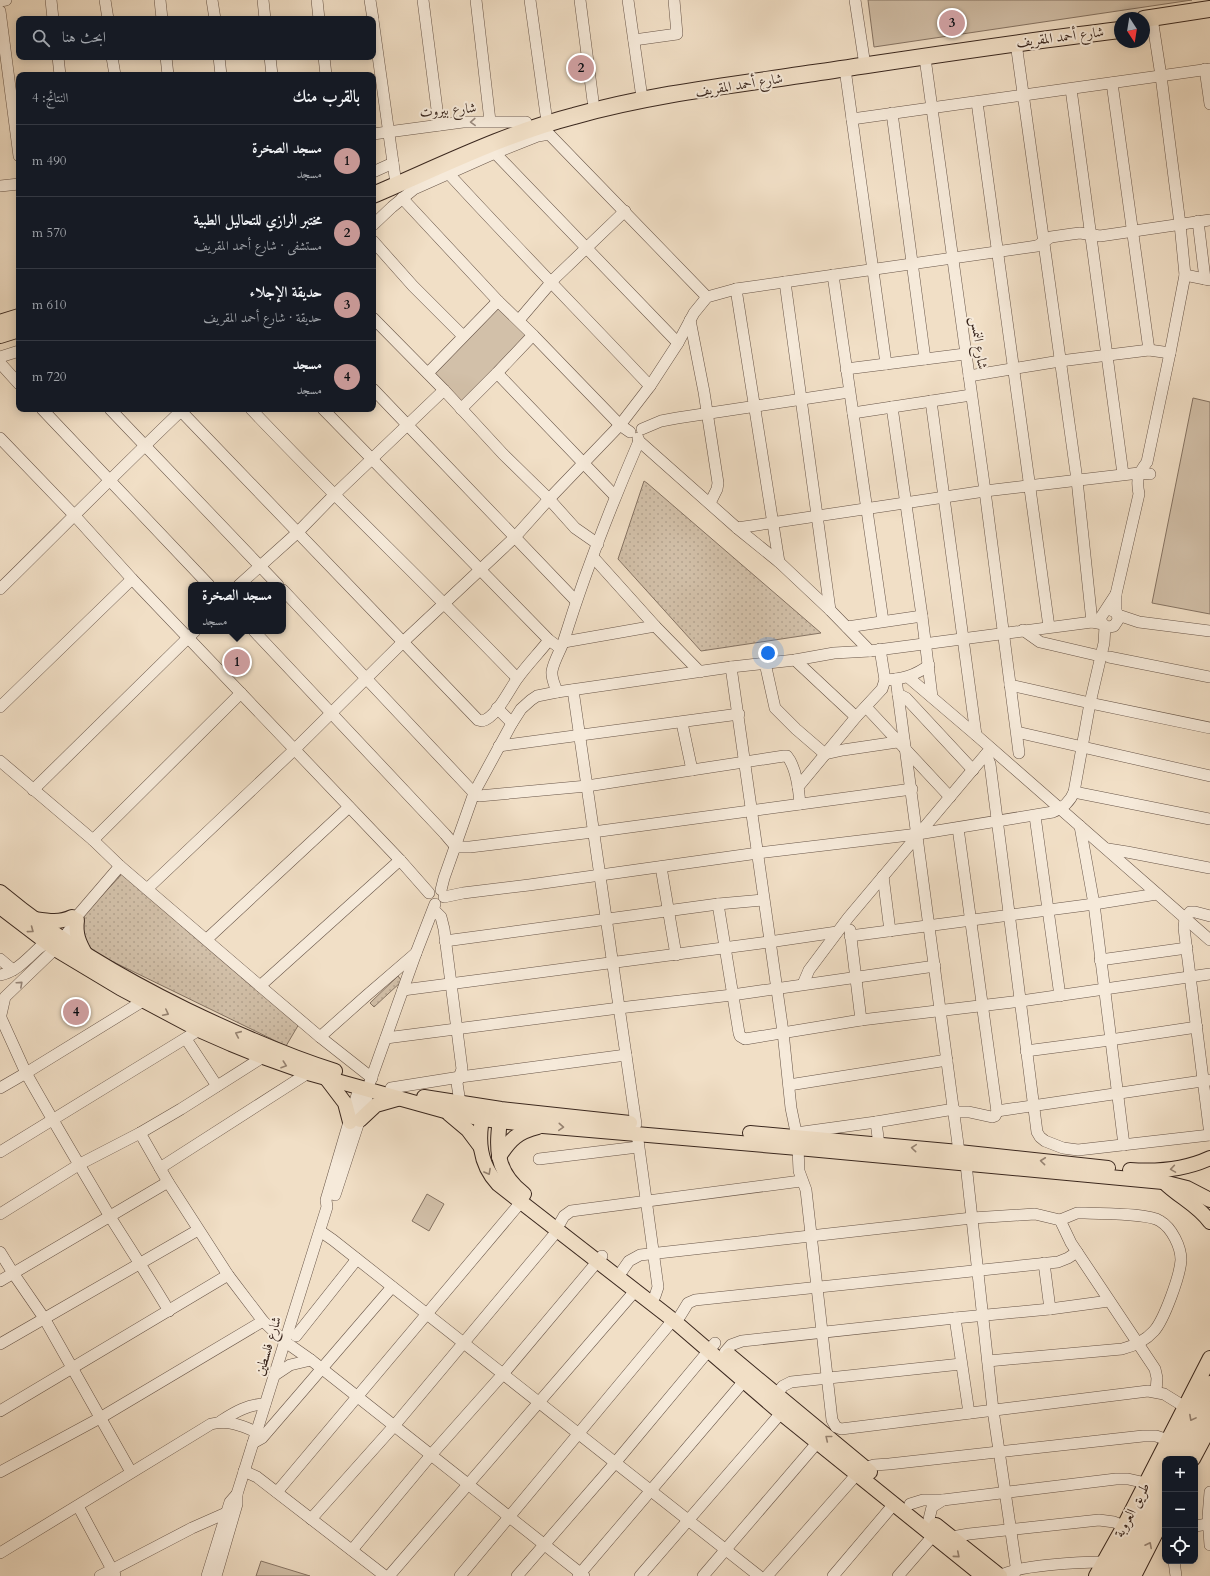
<!DOCTYPE html>
<html lang="ar">
<head>
<meta charset="utf-8">
<style>
	:root { --surface:#171b24; --page:#20242c; --text:#f1f3f6; --muted:#9ea1a6; --line:#363941; --accent:#c59692 }
	body { margin:0; font-family:Cardo,Amiri,serif; background:var(--page); color:var(--text); direction:rtl }
	.controls { position:absolute; right:12px; bottom:12px; display:grid; overflow:hidden; border-radius:8px; box-shadow:0 2px 10px #0003 }
	.controls button { width:36px; height:36px; display:grid; place-items:center; padding:0; border:0; border-bottom:1px solid var(--line); background:var(--surface); color:var(--text); font:20px sans-serif }
	.compass { position:absolute; left:1114px; top:12px; width:36px; height:36px; border-radius:50%; background:var(--surface); box-shadow:0 2px 10px #0003; rotate:168deg }
	.you { position:absolute; left:768px; top:653px; width:14px; height:14px; margin:-10px; border:3px solid #fff; border-radius:50%; background:#1a73e8; box-shadow:0 0 0 6px #1a73e833 }
	.badge { display:grid; place-items:center; width:26px; height:26px; border-radius:50%; background:var(--accent); color:#111; font-size:13px; font-weight:700 }
	.pin { position:absolute; translate:-50% -50%; border:2px solid #fff; box-shadow:0 1px 4px #0006 }
	.popup { position:absolute; left:188px; top:582px; width:98px; height:52px; box-sizing:border-box; display:grid; place-content:center; border-radius:8px; background:var(--surface); filter:drop-shadow(0 1px 3px #0005); font-size:13px; white-space:nowrap; color:var(--muted) }
	.popup b { font-size:15px; color:var(--text) }
	.popup::after { content:''; position:absolute; left:50%; top:100%; margin-left:-8px; border:8px solid transparent; border-top-color:var(--surface) }
	.list { margin:0; padding:0; list-style:none }
	h2 { display:flex; justify-content:space-between; align-items:center; height:52px; margin:0; padding:0 16px; font-size:17px }
	h2 small { font-size:13px; font-weight:400; color:var(--muted) }
	.list li { display:grid; grid-template-columns:26px 1fr auto; gap:12px; align-items:center; box-sizing:border-box; height:72px; padding:0 16px; border-top:1px solid var(--line) }
	.list b { display:block; font-size:15px; white-space:nowrap }
	.list p { margin:0; font-size:13px; white-space:nowrap; color:var(--muted) }
	.list em { font-size:13px; font-style:normal; color:var(--muted) }
	.icon { flex:none; width:22px; height:22px; fill:none; stroke:currentColor; stroke-width:2; stroke-linecap:round; stroke-linejoin:round }
	.map { position:relative; flex:none; width:1210px; height:1576px; overflow:hidden; direction:ltr }
	.search { position:absolute; background:var(--surface); box-shadow:0 2px 10px #0003; left:16px; top:16px; width:360px; height:44px; display:flex; align-items:center; gap:10px; box-sizing:border-box; padding:0 14px; border-radius:8px; color:var(--muted); font-size:15px }
	.panel { position:absolute; background:var(--surface); box-shadow:0 2px 10px #0003; left:16px; top:72px; width:360px; height:340px; border-radius:8px; direction:rtl }
	.map>svg:first-child { display:block }
	.grass { fill:url(#grass-dots); stroke:#867464 }
	.park { fill:#d2c0a9; stroke:#867464 }
	.lines { fill:none; stroke-linecap:round; stroke-linejoin:round }
	.minor-casing { stroke:#685548; stroke-width:12 }
	.major-casing { stroke:#3a271e; stroke-width:16 }
	.highway-casing { stroke:#3a271e; stroke-width:18 }
	.minor { stroke:#f6eada; stroke-width:11 }
	.major { stroke:#f1dfc6; stroke-width:14 }
	.highway { stroke:#f1dfc6; stroke-width:16 }
	.oneway { stroke:#98887c }
	.oneway2 { stroke:#968372 }
	.labels { text-anchor:middle; dominant-baseline:central; stroke-width:4; stroke-linejoin:round; paint-order:stroke }
	.street-label { font-size:14px; fill:#3a271e; stroke:#f6eada }
</style>
</head>
<body>
<div class="map">
<svg width="1210" height="1576" viewBox="0 0 1210 1576">
	<defs>
		<pattern id="grass-dots" width="8" height="8" patternUnits="userSpaceOnUse"><rect width="8" height="8" fill="#d2c0a9"/><path d="M2 2h.1M6 6h.1" fill="none" stroke="#b5a591" stroke-width="1.8" stroke-linecap="round"/></pattern>
	</defs>
	<rect width="100%" height="100%" fill="#f1dfc6"/>
	<filter id="stains"><feTurbulence type="fractalNoise" baseFrequency=".005" numOctaves="4"/><feColorMatrix values="0 0 0 0 .2 0 0 0 0 .09 0 0 0 0 .02 0 0 0 .5 -.17"/></filter>
	<radialGradient id="worn" r=".72"><stop offset=".6" stop-color="#630" stop-opacity="0"/><stop offset="1" stop-color="#630" stop-opacity=".3"/></radialGradient>
	<g class="grass">
		<path d="M644,481L647,483L821,633L701,651L618,559Z"/>
		<path d="M122,874L299,1024L286,1046L91,951L80,933L82,917Z"/>
		<path d="M398,976L402,981L374,1007L370,1003Z"/>
	</g>
	<g class="park">
		<path d="M868,0H1192L874,47Z"/>
		<path d="M498,301L533,335L461,408L428,373Z"/>
		<path d="M1193,398L1210,402V614L1152,603Z"/>
		<path d="M427,1194L444,1204L429,1231L412,1221Z"/>
		<path d="M261,1561L310,1576H256Z"/>
	</g>
	<g class="lines">
		<defs>
			<g id="minor">
				<path d="M51,0L53,19"/>
				<path d="M105,0L108,19"/>
				<path d="M160,0L162,19"/>
				<path d="M212,0L215,19"/>
				<path d="M263,0L265,19"/>
				<path d="M317,0L319,19"/>
				<path d="M370,0L373,19"/>
				<path d="M423,0L439,125"/>
				<path d="M476,0L490,121"/>
				<path d="M530,0L546,115"/>
				<path d="M580,0L593,101"/>
				<path d="M628,0L641,91"/>
				<path d="M855,0L864,59"/>
				<path d="M0,1L6,0"/>
				<path d="M0,11L19,156"/>
				<path d="M373,20L395,177"/>
				<path d="M634,40L677,34L674,0"/>
				<path d="M1016,43L1077,480L1092,622"/>
				<path d="M58,57L60,75"/>
				<path d="M112,57L115,75"/>
				<path d="M166,57L168,75"/>
				<path d="M219,57L221,75"/>
				<path d="M270,57L272,75"/>
				<path d="M324,57L326,75"/>
				<path d="M925,58L985,491L1019,753"/>
				<path d="M845,69L886,364"/>
				<path d="M1205,69L1210,104"/>
				<path d="M1112,83L1149,350"/>
				<path d="M1071,89L1123,474"/>
				<path d="M977,102L1049,627"/>
				<path d="M892,113L925,359"/>
				<path d="M852,119L1210,69"/>
				<path d="M373,134L463,122H526"/>
				<path d="M495,153L678,343"/>
				<path d="M373,172L393,163"/>
				<path d="M449,174C515,246 583,315 650,386"/>
				<path d="M0,186L19,184"/>
				<path d="M402,198L498,301L533,335L620,425L630,432"/>
				<path d="M1198,221L1205,279"/>
				<path d="M373,225L392,207L414,189L495,153L538,136L549,134L707,297"/>
				<path d="M373,241L413,286L463,336"/>
				<path d="M833,275L883,621"/>
				<path d="M1185,275L1210,280"/>
				<path d="M785,282L830,610"/>
				<path d="M736,289L779,562"/>
				<path d="M373,318L444,390L503,454L549,499L575,528L598,544"/>
				<path d="M519,320L554,279L625,211"/>
				<path d="M690,320L704,392L718,483L717,489L710,503"/>
				<path d="M0,357L19,351"/>
				<path d="M0,363L19,384"/>
				<path d="M846,369L965,354"/>
				<path d="M428,373L498,301"/>
				<path d="M497,373L615,496"/>
				<path d="M969,376L1060,361L1149,350L1170,353"/>
				<path d="M373,389L576,601"/>
				<path d="M931,401L976,735"/>
				<path d="M892,407L922,616L932,697"/>
				<path d="M42,409L209,585"/>
				<path d="M110,409L278,585"/>
				<path d="M179,409L478,720L482,721C496,718 509,690 517,679C527,665 539,653 549,640"/>
				<path d="M251,409C338,501 430,587 517,678"/>
				<path d="M323,409L549,640L560,648"/>
				<path d="M461,409L497,373L533,335"/>
				<path d="M853,413L971,395"/>
				<path d="M642,429L661,421L677,418L849,392"/>
				<path d="M0,438L75,516L132,579L400,860L429,893"/>
				<path d="M638,438L639,441L737,528L779,562L830,610L870,651"/>
				<path d="M737,528L985,491L1139,473L1150,474"/>
				<path d="M593,557L655,626L700,672"/>
				<path d="M239,585L297,533L334,495L444,390"/>
				<path d="M0,589C61,529 121,468 183,409"/>
				<path d="M283,590L474,793L479,796L587,786L784,756H787C796,767 799,791 800,804"/>
				<path d="M1106,610H1111L1117,613L1118,620L1114,626L1109,627L1105,626L1101,622V617L1116,594"/>
				<path d="M1116,612V594L1139,494C1136,479 1138,474 1147,462L1170,353L1185,275L1180,224L1161,76L1152,18"/>
				<path d="M1118,615L1139,622L1210,631"/>
				<path d="M847,627L922,616"/>
				<path d="M1023,630L1040,642L1100,656"/>
				<path d="M254,631L445,834L456,847H470L593,832L912,789"/>
				<path d="M564,642L655,626"/>
				<path d="M880,649L885,680C902,679 915,676 929,665"/>
				<path d="M1109,657L1210,677"/>
				<path d="M795,660L856,717"/>
				<path d="M765,663L775,708L796,729L825,754L843,750L904,741"/>
				<path d="M731,667L783,1032L791,1108L797,1137"/>
				<path d="M908,677L976,735L1210,940"/>
				<path d="M896,679L959,1152"/>
				<path d="M1010,685L1090,703L1210,728"/>
				<path d="M573,690L636,1124"/>
				<path d="M557,692C555,685 551,678 552,671C554,660 561,650 564,640C585,572 611,506 639,441"/>
				<path d="M898,694L906,698L973,770"/>
				<path d="M0,707L132,579"/>
				<path d="M866,707L950,797"/>
				<path d="M497,708L512,723"/>
				<path d="M682,723L692,770"/>
				<path d="M1017,732L1210,776"/>
				<path d="M499,746L739,714"/>
				<path d="M986,754L990,764L1037,1132L1040,1137L1045,1141L1063,1148L1078,1150L1210,1135"/>
				<path d="M0,761L93,840L120,866L260,986L320,1037L372,1078"/>
				<path d="M798,787L856,717L882,689L885,680"/>
				<path d="M33,790L195,631"/>
				<path d="M1074,792L1210,819"/>
				<path d="M1035,816L1060,996"/>
				<path d="M1080,826L1094,904L1124,1145"/>
				<path d="M93,840L241,693"/>
				<path d="M1108,849L1127,852L1210,868"/>
				<path d="M661,867L676,955"/>
				<path d="M883,876L890,931"/>
				<path d="M147,889L294,750L403,642L515,537L549,499L620,425L650,386L678,343L694,313L707,297L736,289L1037,246L1051,237L1072,234L1080,233L1100,236L1210,220"/>
				<path d="M441,890L444,878L474,793L512,723L521,709L531,700L537,696L557,692L731,667L795,660L834,653L870,651L1092,622L1103,624"/>
				<path d="M444,897L463,893L529,885L758,853L918,834L1053,812C1063,808 1070,802 1074,792L1090,703L1104,643L1105,626"/>
				<path d="M718,904L739,1033L740,1036L745,1039L861,1020L1021,1001L1210,974"/>
				<path d="M434,910L441,917L444,929L462,1069L457,1083L460,1103"/>
				<path d="M850,930L861,1020"/>
				<path d="M850,936L1094,904L1157,894"/>
				<path d="M207,939L349,807"/>
				<path d="M445,941L718,904L763,900"/>
				<path d="M0,959L13,970"/>
				<path d="M1100,960L1187,948"/>
				<path d="M0,975C16,972 27,959 39,948C43,945 48,943 52,939"/>
				<path d="M803,984L809,970L848,918L986,754L992,751"/>
				<path d="M260,986L400,860"/>
				<path d="M403,990L769,942L837,932"/>
				<path d="M1,1018L26,1073L143,1001"/>
				<path d="M0,1019L5,997L55,949L77,920L78,915L120,866"/>
				<path d="M320,1037L366,996L416,953"/>
				<path d="M386,1038L619,1008L732,995L935,966"/>
				<path d="M186,1039L217,1086"/>
				<path d="M1026,1051L1110,1040L1197,1027"/>
				<path d="M370,1082L416,953L435,904"/>
				<path d="M789,1085L947,1060"/>
				<path d="M0,1088L26,1073C53,1121 81,1168 109,1215C129,1247 150,1279 169,1311"/>
				<path d="M391,1088L460,1077L626,1055"/>
				<path d="M997,1111L1209,1080"/>
				<path d="M955,1112H969L992,1117L995,1116L997,1112L958,828"/>
				<path d="M876,1122L879,1145"/>
				<path d="M140,1133L168,1182L228,1275L263,1321L284,1341L311,1360L584,1576"/>
				<path d="M637,1133L658,1287L655,1296"/>
				<path d="M796,1133L876,1122L954,1109"/>
				<path d="M1210,1135L1184,928L1185,918L1190,912H1195L1210,916"/>
				<path d="M798,1148L799,1171L806,1190L832,1420L836,1427L841,1429L1148,1391L1164,1394L1185,1407"/>
				<path d="M0,1152L199,1030"/>
				<path d="M539,1159L638,1147"/>
				<path d="M966,1164L993,1410L1016,1566L1014,1576"/>
				<path d="M160,1168L308,1073"/>
				<path d="M335,1195L369,1091"/>
				<path d="M0,1214L80,1164L140,1133L181,1109L263,1057"/>
				<path d="M1060,1220L1071,1243L1155,1369L1157,1378L1156,1392"/>
				<path d="M560,1223L564,1216L571,1211L801,1181"/>
				<path d="M320,1231L333,1240L759,1576"/>
				<path d="M0,1252L13,1273L44,1318L131,1472"/>
				<path d="M1044,1263L1050,1309"/>
				<path d="M622,1271L629,1261L640,1255L972,1218L1035,1214L1060,1220L1077,1213H1085C1102,1214 1148,1213 1160,1221C1172,1228 1181,1247 1181,1260C1180,1276 1164,1320 1154,1331C1145,1341 1134,1346 1122,1349L988,1361"/>
				<path d="M0,1281L168,1182"/>
				<path d="M680,1316L688,1303L695,1300L1058,1262L1068,1258L1077,1252"/>
				<path d="M955,1318L969,1413"/>
				<path d="M296,1336L357,1259"/>
				<path d="M0,1344L198,1230"/>
				<path d="M725,1352L731,1345L742,1341L955,1318L1050,1309L1109,1301"/>
				<path d="M275,1375L290,1365L311,1360"/>
				<path d="M776,1395L783,1386L791,1382L961,1364"/>
				<path d="M0,1411L228,1275"/>
				<path d="M221,1421C235,1412 249,1404 265,1404"/>
				<path d="M253,1443L262,1438L392,1287"/>
				<path d="M865,1468L874,1465L889,1464L1143,1436H1156L1168,1440"/>
				<path d="M244,1471L257,1477L385,1576"/>
				<path d="M0,1472L100,1418L263,1321"/>
				<path d="M277,1492L521,1202"/>
				<path d="M1210,1492L1208,1517L1210,1545"/>
				<path d="M910,1504L923,1500H943L1116,1479H1128L1146,1483"/>
				<path d="M78,1506L115,1575"/>
				<path d="M311,1519L394,1426L558,1230"/>
				<path d="M929,1519L932,1507L943,1500"/>
				<path d="M1195,1526L1208,1524"/>
				<path d="M952,1537L969,1534L1099,1520L1114,1522L1124,1526"/>
				<path d="M352,1550L431,1455L503,1374L602,1256"/>
				<path d="M0,1553L211,1424C228,1420 241,1425 256,1432"/>
				<path d="M1174,1561L1176,1576"/>
				<path d="M100,1576L192,1528L226,1513"/>
				<path d="M207,1576L230,1502L237,1494"/>
				<path d="M216,1576L237,1504V1494L327,1207L326,1200L359,1088"/>
				<path d="M389,1576L635,1291"/>
				<path d="M460,1576L673,1320"/>
				<path d="M517,1576L615,1463L715,1343"/>
				<path d="M578,1576L744,1381"/>
				<path d="M640,1576L781,1413"/>
				<path d="M703,1576L817,1443"/>
				<path d="M767,1576L857,1474"/>
				<path d="M833,1576L894,1504"/>
				<path d="M898,1576L938,1530"/>
				<path d="M1000,1576C1017,1565 1081,1562 1103,1562"/>
			</g>
			<g id="major">
				<path d="M0,892C59,941 118,976 187,1010C235,1033 284,1055 335,1071"/>
				<path d="M0,907L55,949L120,988L199,1030L231,1044L263,1057L308,1073L445,1111L482,1119L543,1126L798,1148L1163,1182L1187,1188L1210,1200"/>
				<path d="M35,919C48,921 60,923 72,917"/>
				<path d="M77,920C75,934 79,943 86,955"/>
				<path d="M326,1078L345,1103L350,1122"/>
				<path d="M424,1097L501,1109L630,1123"/>
				<path d="M484,1111C477,1137 479,1164 498,1184L673,1320L781,1413L983,1576"/>
				<path d="M501,1112C496,1147 494,1171 524,1194"/>
				<path d="M449,1114L468,1130L480,1146"/>
				<path d="M360,1120L376,1105L397,1099"/>
				<path d="M750,1133L959,1152L1108,1168"/>
				<path d="M499,1157C510,1139 518,1132 538,1127"/>
				<path d="M1130,1170C1158,1172 1184,1170 1210,1158"/>
				<path d="M1164,1182C1179,1197 1198,1205 1210,1222"/>
				<path d="M729,1355L870,1472"/>
				<path d="M1193,1459L1210,1427"/>
				<path d="M936,1525L1000,1576"/>
				<path d="M1096,1576L1124,1526L1210,1358"/>
				<path d="M1134,1576L1165,1515"/>
			</g>
			<g id="highway">
				<path d="M1144,19L1210,9"/>
				<path d="M373,195C439,167 504,134 574,116C652,94 734,85 814,73C916,58 1018,42 1120,30"/>
				<path d="M0,323L19,317"/>
				<path d="M0,335L19,329"/>
				<path d="M1170,1459L1210,1384"/>
				<path d="M1183,1459L1210,1409"/>
				<path d="M1108,1576L1165,1469"/>
				<path d="M1121,1576L1165,1494"/>
			</g>
		</defs>
		<use href="#minor" class="minor-casing"/>
		<use href="#major" class="major-casing"/>
		<use href="#highway" class="highway-casing"/>
		<use href="#minor" class="minor"/>
		<use href="#major" class="major"/>
		<use href="#highway" class="highway"/>
	</g>
	<defs><path id="oneway-chevron" d="M-2-3.5L2.5 0L-2 3.5" fill="none" stroke-width="1.6" stroke-linecap="round" stroke-linejoin="round"/></defs>
	<g class="oneway">
		<use href="#oneway-chevron" transform="translate(473 122) rotate(178)"/>
		<use href="#oneway-chevron" transform="translate(20 984) rotate(-42)"/>
	</g>
	<g class="oneway2">
		<use href="#oneway-chevron" transform="translate(31 930) rotate(37)"/>
		<use href="#oneway-chevron" transform="translate(166 1013) rotate(27)"/>
		<use href="#oneway-chevron" transform="translate(238 1034) rotate(-156)"/>
		<use href="#oneway-chevron" transform="translate(284 1065) rotate(19)"/>
		<use href="#oneway-chevron" transform="translate(561 1127) rotate(4)"/>
		<use href="#oneway-chevron" transform="translate(914 1148) rotate(-175)"/>
		<use href="#oneway-chevron" transform="translate(1043 1161) rotate(-174)"/>
		<use href="#oneway-chevron" transform="translate(1173 1169) rotate(171)"/>
		<use href="#oneway-chevron" transform="translate(488 1172) rotate(61)"/>
		<use href="#oneway-chevron" transform="translate(1192 1418) rotate(118)"/>
		<use href="#oneway-chevron" transform="translate(828 1438) rotate(-141)"/>
		<use href="#oneway-chevron" transform="translate(1149 1545) rotate(-63)"/>
		<use href="#oneway-chevron" transform="translate(957 1555) rotate(40)"/>
	</g>
	<g class="labels">
		<g class="street-label">
			<text transform="translate(1060 37) rotate(-7)">شارع أحمد المقريف</text>
			<text transform="translate(739 85) rotate(-9)">شارع أحمد المقريف</text>
			<text transform="translate(448 110) rotate(-5)">شارع بيروت</text>
			<text transform="translate(979 343) rotate(82)">شارع النمس</text>
			<text transform="translate(268 1346) rotate(-73)">شارع فلسطين</text>
			<text transform="translate(1132 1510) rotate(-62)">طريق العروبة</text>
		</g>
	</g>
	<rect width="100%" height="100%" filter="url(#stains)"/>
	<rect width="100%" height="100%" fill="url(#worn)"/>
</svg>
<div class="controls">
<button>+</button>
<button>−</button>
<button><svg class="icon" aria-label="locate" viewBox="0 0 24 24"><circle cx="12" cy="12" r="6"/><path d="M12 2v4M12 18v4M2 12h4M18 12h4"/></svg></button>
</div>
<svg class="compass" viewBox="-18 -18 36 36"><path d="M0-13l5 13h-10z" fill="#e53935"/><path d="M0 13l5-13h-10z" fill="#9ea1a6"/></svg>
<div class="you"></div>
<div class="pin badge" style="left:237px;top:662px">1</div>
<div class="popup"><b>مسجد الصخرة</b>مسجد</div>
<div class="pin badge" style="left:581px;top:68px">2</div>
<div class="pin badge" style="left:952px;top:23px">3</div>
<div class="pin badge" style="left:76px;top:1012px">4</div>
<div class="search"><svg class="icon" aria-label="search" viewBox="0 0 24 24"><circle cx="10" cy="10" r="6"/><path d="M15 15l6 6"/></svg>ابحث هنا</div>
<section class="panel">
<h2>بالقرب منك<small>النتائج: 4</small></h2>
<ul class="list">
<li><span class="badge">1</span><div><b>مسجد الصخرة</b><p>مسجد</p></div><em>490 m</em></li>
<li><span class="badge">2</span><div><b>مختبر الرازي للتحاليل الطبية</b><p>مستشفى · شارع أحمد المقريف</p></div><em>570 m</em></li>
<li><span class="badge">3</span><div><b>حديقة الإجلاء</b><p>حديقة · شارع أحمد المقريف</p></div><em>610 m</em></li>
<li><span class="badge">4</span><div><b>مسجد</b><p>مسجد</p></div><em>720 m</em></li>
</ul>
</section>
</div>
</body>
</html>
